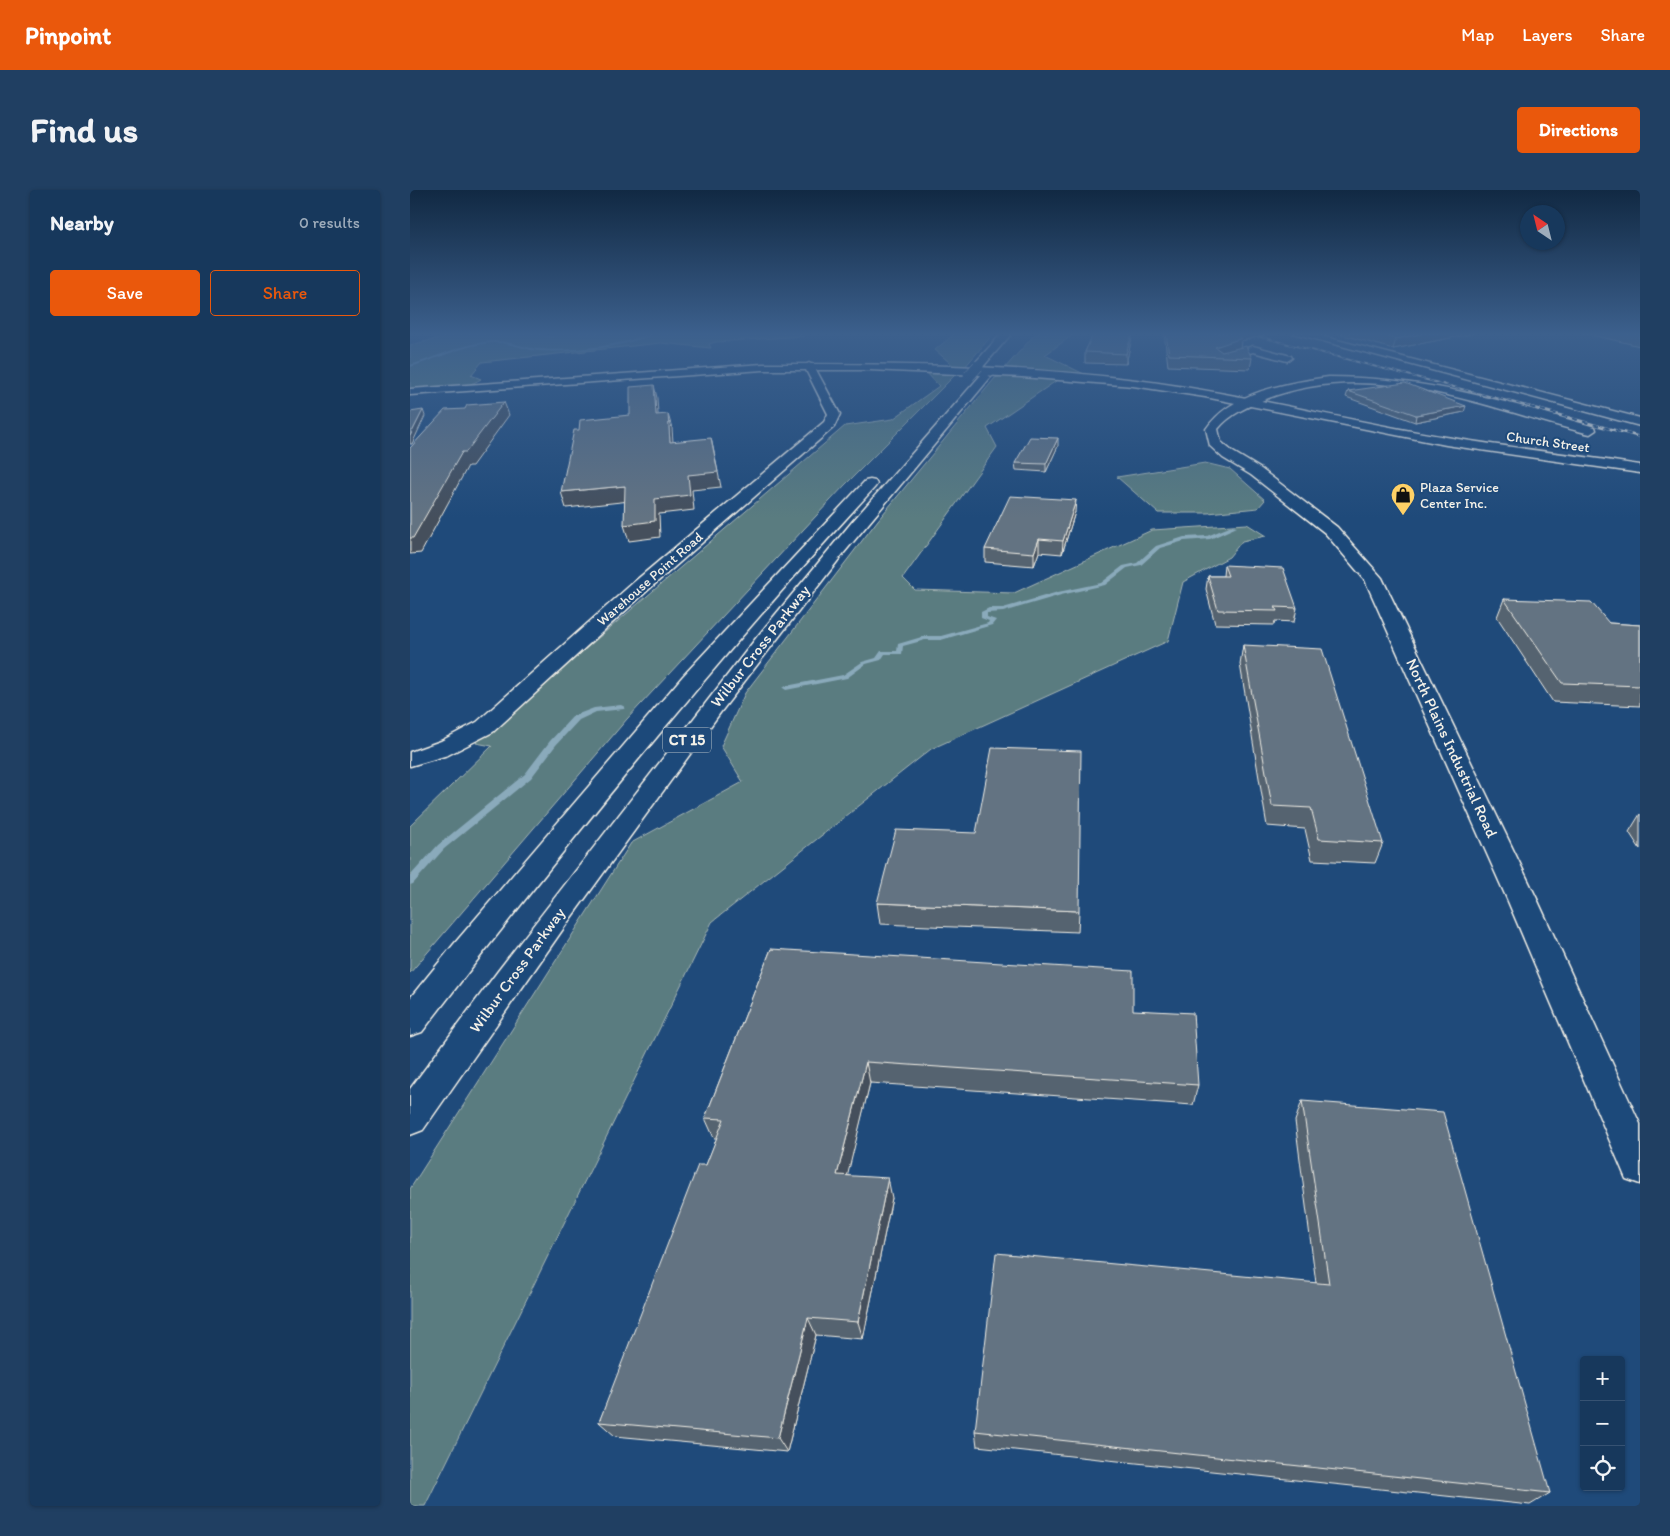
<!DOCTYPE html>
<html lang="en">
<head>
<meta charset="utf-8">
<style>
	:root { --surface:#17385c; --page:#203f62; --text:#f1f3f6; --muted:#9eacbb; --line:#365272; --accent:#ea580c }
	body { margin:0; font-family:Itim,sans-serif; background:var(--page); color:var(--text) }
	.controls { position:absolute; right:15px; bottom:15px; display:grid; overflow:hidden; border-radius:5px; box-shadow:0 1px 4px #0004 }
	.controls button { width:45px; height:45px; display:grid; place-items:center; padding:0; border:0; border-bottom:1px solid var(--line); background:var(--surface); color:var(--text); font:25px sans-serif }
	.compass { position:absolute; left:1110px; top:15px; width:45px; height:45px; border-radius:50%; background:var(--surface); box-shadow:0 1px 4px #0004; rotate:325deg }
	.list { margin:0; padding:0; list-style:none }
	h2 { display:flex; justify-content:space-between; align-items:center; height:65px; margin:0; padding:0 20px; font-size:21px }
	h2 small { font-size:16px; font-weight:400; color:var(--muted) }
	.actions { display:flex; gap:10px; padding:15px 20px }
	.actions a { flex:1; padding:11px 0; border:1px solid var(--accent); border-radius:5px; text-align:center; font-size:18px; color:var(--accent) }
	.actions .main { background:var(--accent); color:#fff }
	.icon { flex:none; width:28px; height:28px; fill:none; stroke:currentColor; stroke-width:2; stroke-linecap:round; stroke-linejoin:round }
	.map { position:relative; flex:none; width:1230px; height:1316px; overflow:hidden; border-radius:5px }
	header { display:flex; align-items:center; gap:30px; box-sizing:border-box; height:70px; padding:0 25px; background:var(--accent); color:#fff }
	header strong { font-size:24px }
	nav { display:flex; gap:28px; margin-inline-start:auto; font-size:18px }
	.intro { display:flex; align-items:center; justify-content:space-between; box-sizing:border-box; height:120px; padding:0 30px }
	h1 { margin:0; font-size:35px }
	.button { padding:12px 22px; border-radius:5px; background:var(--accent); color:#fff; font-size:18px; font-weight:700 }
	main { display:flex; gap:30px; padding:0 30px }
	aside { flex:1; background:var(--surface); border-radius:5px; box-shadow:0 1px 4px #0004 }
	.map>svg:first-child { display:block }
	.green { fill:#5a7b80; stroke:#a7b6b4 }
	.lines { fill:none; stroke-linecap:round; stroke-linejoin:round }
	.stream { fill:#8aaabb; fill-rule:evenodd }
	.minor-casing { stroke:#f4f1e8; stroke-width:3 }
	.major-casing { stroke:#f4f1e8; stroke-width:3 }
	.highway-casing { stroke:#f4f1e8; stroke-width:3 }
	.minor { fill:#1f4a7a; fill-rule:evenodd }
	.major { fill:#1f4a7a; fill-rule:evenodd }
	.highway { fill:#1f4a7a; fill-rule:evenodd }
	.rail-far1-casing { stroke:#f4f1e8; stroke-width:2 }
	.rail-casing { stroke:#f4f1e8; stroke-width:2.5 }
	.rail-far1 { stroke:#1f4a7a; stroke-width:1; stroke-dasharray:4.5; stroke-linecap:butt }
	.rail { stroke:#1f4a7a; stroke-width:2; stroke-dasharray:5.5; stroke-linecap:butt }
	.highway-bridge-casing { stroke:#f4f1e8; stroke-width:12; stroke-linecap:butt }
	.highway-bridge { stroke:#1f4a7a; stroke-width:11 }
	.wall { fill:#556370; stroke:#f4f1e8 }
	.shaded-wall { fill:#45505b; stroke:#f4f1e8 }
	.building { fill:#637382; stroke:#f4f1e8 }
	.labels { text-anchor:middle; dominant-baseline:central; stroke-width:4; stroke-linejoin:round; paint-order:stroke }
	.far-street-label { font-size:14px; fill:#f4f1e8; stroke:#1f4a7a }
	.far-poi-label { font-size:14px; fill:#f4f1e8; stroke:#1f4a7a; text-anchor:start }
	.shield { fill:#1f4a7a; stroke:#b4bfc7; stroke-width:1 }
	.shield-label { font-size:15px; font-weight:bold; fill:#f4f1e8 }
	.street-label { font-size:16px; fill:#f4f1e8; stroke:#1f4a7a }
</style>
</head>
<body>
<header>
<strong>Pinpoint</strong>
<nav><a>Map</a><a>Layers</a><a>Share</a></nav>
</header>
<div class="intro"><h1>Find us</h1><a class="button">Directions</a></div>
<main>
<aside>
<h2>Nearby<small>0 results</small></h2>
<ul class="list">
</ul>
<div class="actions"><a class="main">Save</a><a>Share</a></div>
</aside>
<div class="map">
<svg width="1230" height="1316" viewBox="0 0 1230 1316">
	<rect width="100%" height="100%" fill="#1f4a7a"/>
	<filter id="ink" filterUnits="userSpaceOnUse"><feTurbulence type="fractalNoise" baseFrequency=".02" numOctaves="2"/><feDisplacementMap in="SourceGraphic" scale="10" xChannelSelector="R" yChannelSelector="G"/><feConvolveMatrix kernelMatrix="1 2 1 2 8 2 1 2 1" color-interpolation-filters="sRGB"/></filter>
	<g filter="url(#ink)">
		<g class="green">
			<path d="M41,143H126L140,147L154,143H387L394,146L306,152L299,154L301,158L251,153L72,172L61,185L71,189C52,201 22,198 0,200V155L43,145Z"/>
			<path d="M545,143H584L554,178H546L525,160Z"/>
			<path d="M626,143H665L635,165L674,184L594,179Z"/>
			<path d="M515,181H549L434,296L217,529L0,783V636L82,556L66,553L435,236L483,229L529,196Z"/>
			<path d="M595,185L649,189L577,238L587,257L493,388L505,400L604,403L742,340L837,334L856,346L832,351L819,367L773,392L758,451L521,559L302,732L15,1316H0V999L221,653L333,592L311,556L335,503L468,330L585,188Z"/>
			<path d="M795,273L820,279L855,310L848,318L798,323H748L707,287Z"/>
		</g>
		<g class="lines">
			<g class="stream">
				<path d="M241,143H246C213,158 166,163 130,161C114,160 100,152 84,153C55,154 28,169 0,177V175C28,167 55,152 85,151C100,151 113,157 127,159C160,162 210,156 241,143Z"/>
				<path d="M822,336L827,337L800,349L774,351L750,358L731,375L717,378L695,395L651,405L593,422L577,423V427L586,430L582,435L531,450H515L493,456L492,464H475L471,470L456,474L437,488L376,500L373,498L376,496L433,485L452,472L466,468L471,461H487L488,454L515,446H531L578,433L579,431L571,428V422L579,418H593L648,402L691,393L713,376L727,373L746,356L774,347L797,346Z"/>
				<path d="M211,515L215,517L214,519L186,522L169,530L146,555L121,588L34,659L3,694L0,695V686L28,655L115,584L140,551L163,526L184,518Z"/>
			</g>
			<defs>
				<g id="minor">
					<path d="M843,156L881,166L882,168L877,171L843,162L810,171L805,168Z"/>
					<path d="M399,173L404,176L430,224L424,237L238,400L83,542L38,565L0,576V562L31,551L67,532L224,392L414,232L418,224L394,176Z"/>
					<path d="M919,187C1014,187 1094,211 1185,237L1186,240L1180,244C1075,218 964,167 856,209C839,216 820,224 808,239L811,252L823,262L851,279L927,337L972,388L1127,709L1230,934V994L1216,989L1097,709L955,390L915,343L841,285L813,268L800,256L796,239C822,201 878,193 919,187Z"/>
				</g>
				<g id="major">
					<path d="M883,143H900L1230,228V236Z"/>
					<path d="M353,174C477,174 603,174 726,190C830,203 932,230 1036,247C1101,258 1166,265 1230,275V283L1036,255L795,207L723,196L612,187L460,180H353L0,205V199Z"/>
				</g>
				<g id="highway">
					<path d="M592,143H602L572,178H564V174Z"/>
					<path d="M575,184L581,187L579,189L433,364L310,523L160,729L13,940L0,945V899L88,781L347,447L442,332L571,185Z"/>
					<path d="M460,290L465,291L467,294L465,297C305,471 156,654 12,842L0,846V808L44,754L273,486L455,291Z"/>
				</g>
			</defs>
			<use href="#minor" class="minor-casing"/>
			<use href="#major" class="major-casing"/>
			<use href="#highway" class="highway-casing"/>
			<use href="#minor" class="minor"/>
			<use href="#major" class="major"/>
			<use href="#highway" class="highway"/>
			<defs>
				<path id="rail-far1" d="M836,143L1125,218"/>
				<path id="rail" d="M1120,217L1230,247"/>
			</defs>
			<use href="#rail-far1" class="rail-far1-casing"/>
			<use href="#rail" class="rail-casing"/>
			<use href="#rail-far1" class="rail-far1"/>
			<use href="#rail" class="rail"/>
			<defs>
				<path id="highway-bridge" d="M559,186L568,176"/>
			</defs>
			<use href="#highway-bridge" class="highway-bridge-casing"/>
			<use href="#highway-bridge" class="highway-bridge"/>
		</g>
		<g class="wall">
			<path d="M684,143H723L716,174L675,173V162Z"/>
			<path d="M754,143H863L831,151L830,157L842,168L840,179L758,176Z"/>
			<path d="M926,143H1066L983,159Z"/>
			<path d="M1173,143H1230V156Z"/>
			<path d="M938,201L1054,222L1005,232L936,207Z"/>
			<path d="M648,256L636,282L606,280L605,273Z"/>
			<path d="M665,322L652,364L629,362L624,376L575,372V359Z"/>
			<path d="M814,375L887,418L884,432L865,431L864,435L805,434L796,399L798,386H813Z"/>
			<path d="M1094,409L1199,433L1230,435V516L1143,512L1087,427Z"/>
			<path d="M833,455L973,653L965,673L902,670L895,639L857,636L830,474Z"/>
			<path d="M1230,624V659L1219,642Z"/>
			<path d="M467,713L669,721L668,742L470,734Z"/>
			<path d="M361,759L788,895L783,915L460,893L437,985L482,1008L453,1149L406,1145L377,1262L205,1246L189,1232L296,975L307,948H304L295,928Z"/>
			<path d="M892,911L1140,1303L1120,1315L567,1256L565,1241L906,1093L885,931Z"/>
		</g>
		<g class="shaded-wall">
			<path d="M722,143H723L716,174V164Z"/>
			<path d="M829,143H863L831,151L830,158L803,167L805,157Z"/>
			<path d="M1015,143H1066L983,159L986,149Z"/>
			<path d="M244,195L247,208L249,239L246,225Z"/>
			<path d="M94,212L99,225L62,276H58L11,363L0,364V348L52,262Z"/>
			<path d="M1056,216L1054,222L1005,232L1006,225Z"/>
			<path d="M13,220L15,226L2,254H0V246Z"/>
			<path d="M258,224L262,238L264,266L260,252Z"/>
			<path d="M301,248L311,297L282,300L284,320L249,324L250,347L219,351L214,335L245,309L278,285Z"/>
			<path d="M648,248V256L636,282V274Z"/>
			<path d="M215,296L220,311L156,318L151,302Z"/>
			<path d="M666,310L665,322L652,364L653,351Z"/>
			<path d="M629,349V362L624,376V363Z"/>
			<path d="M456,872L460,893L433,1004L427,985Z"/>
			<path d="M478,988L482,1008L453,1149L448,1132Z"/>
			<path d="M398,1128L406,1145L377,1262L368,1248Z"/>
		</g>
		<g class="building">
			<path d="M684,143H722L716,164L675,162L682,146Z"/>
			<path d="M756,143H830L832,148L805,157L812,162L836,156L842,168L759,165Z"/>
			<path d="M966,143H1015L986,149Z"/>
			<path d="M995,193L1056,216L1006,225L938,201Z"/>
			<path d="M244,195L246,225L258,224L260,252L301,248L308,282L278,285L280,305L245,309V331L214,335L215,296L151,302L164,240H169L170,230L220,225V197Z"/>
			<path d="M94,212L56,262H52L3,348H0V258L35,220L55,219L57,215Z"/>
			<path d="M13,220L0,246V222Z"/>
			<path d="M620,247L648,248L636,274L605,273Z"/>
			<path d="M600,306L666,310L653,351L629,349L624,363L575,359Z"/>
			<path d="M814,375L873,378L887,418L865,417L867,421L808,420L798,386H818Z"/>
			<path d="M1094,409L1181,412L1199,433L1230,435V496L1152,493Z"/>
			<path d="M833,455L912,459L973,653L909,649L901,618L862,616Z"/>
			<path d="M582,558L671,561L669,721L467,713L486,640L566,643Z"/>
			<path d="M361,759L723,781V820L783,823L788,895L456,872L427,985L478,988L448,1132L398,1128L368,1248L189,1232L288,975H296L314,929L295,928Z"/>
			<path d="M892,911L1033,922L1140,1303L565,1241L586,1063L919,1094Z"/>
		</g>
	</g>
	<linearGradient id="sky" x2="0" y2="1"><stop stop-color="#112943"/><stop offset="0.44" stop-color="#3c608d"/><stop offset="1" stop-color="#3c608d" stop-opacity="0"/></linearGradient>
	<rect width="1230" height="328" fill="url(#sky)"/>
	<defs>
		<symbol id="shop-pin" viewBox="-11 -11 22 30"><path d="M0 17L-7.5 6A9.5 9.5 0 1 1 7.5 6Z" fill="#ffd166" stroke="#1f4a7a"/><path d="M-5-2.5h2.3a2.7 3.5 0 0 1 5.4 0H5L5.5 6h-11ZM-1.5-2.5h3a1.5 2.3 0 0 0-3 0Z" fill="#111"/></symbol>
	</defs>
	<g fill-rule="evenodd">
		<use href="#shop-pin" x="979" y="291" width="28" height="38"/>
	</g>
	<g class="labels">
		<g class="far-street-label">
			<text transform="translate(1138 252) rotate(8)">Church Street</text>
			<text transform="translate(240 389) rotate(-41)">Warehouse Point Road</text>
		</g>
		<g class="far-poi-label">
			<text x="1010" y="297">Plaza Service<tspan x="1010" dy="16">Center Inc.</tspan></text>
		</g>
		<rect class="shield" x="253" y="537.5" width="48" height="25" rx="4"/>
		<g class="shield-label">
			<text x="277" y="550">CT 15</text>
		</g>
		<g class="street-label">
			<text transform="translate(350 456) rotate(-52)">Wilbur Cross Parkway</text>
			<text transform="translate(1042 558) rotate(65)">North Plains Industrial Road</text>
			<text transform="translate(107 780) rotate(-54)">Wilbur Cross Parkway</text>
		</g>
	</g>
</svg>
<div class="controls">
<button>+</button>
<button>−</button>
<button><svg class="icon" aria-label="locate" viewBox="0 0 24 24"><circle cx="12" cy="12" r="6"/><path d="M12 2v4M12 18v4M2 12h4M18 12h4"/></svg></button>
</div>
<svg class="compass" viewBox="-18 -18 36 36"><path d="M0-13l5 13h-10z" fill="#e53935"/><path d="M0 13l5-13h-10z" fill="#9eacbb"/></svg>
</div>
</main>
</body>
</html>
